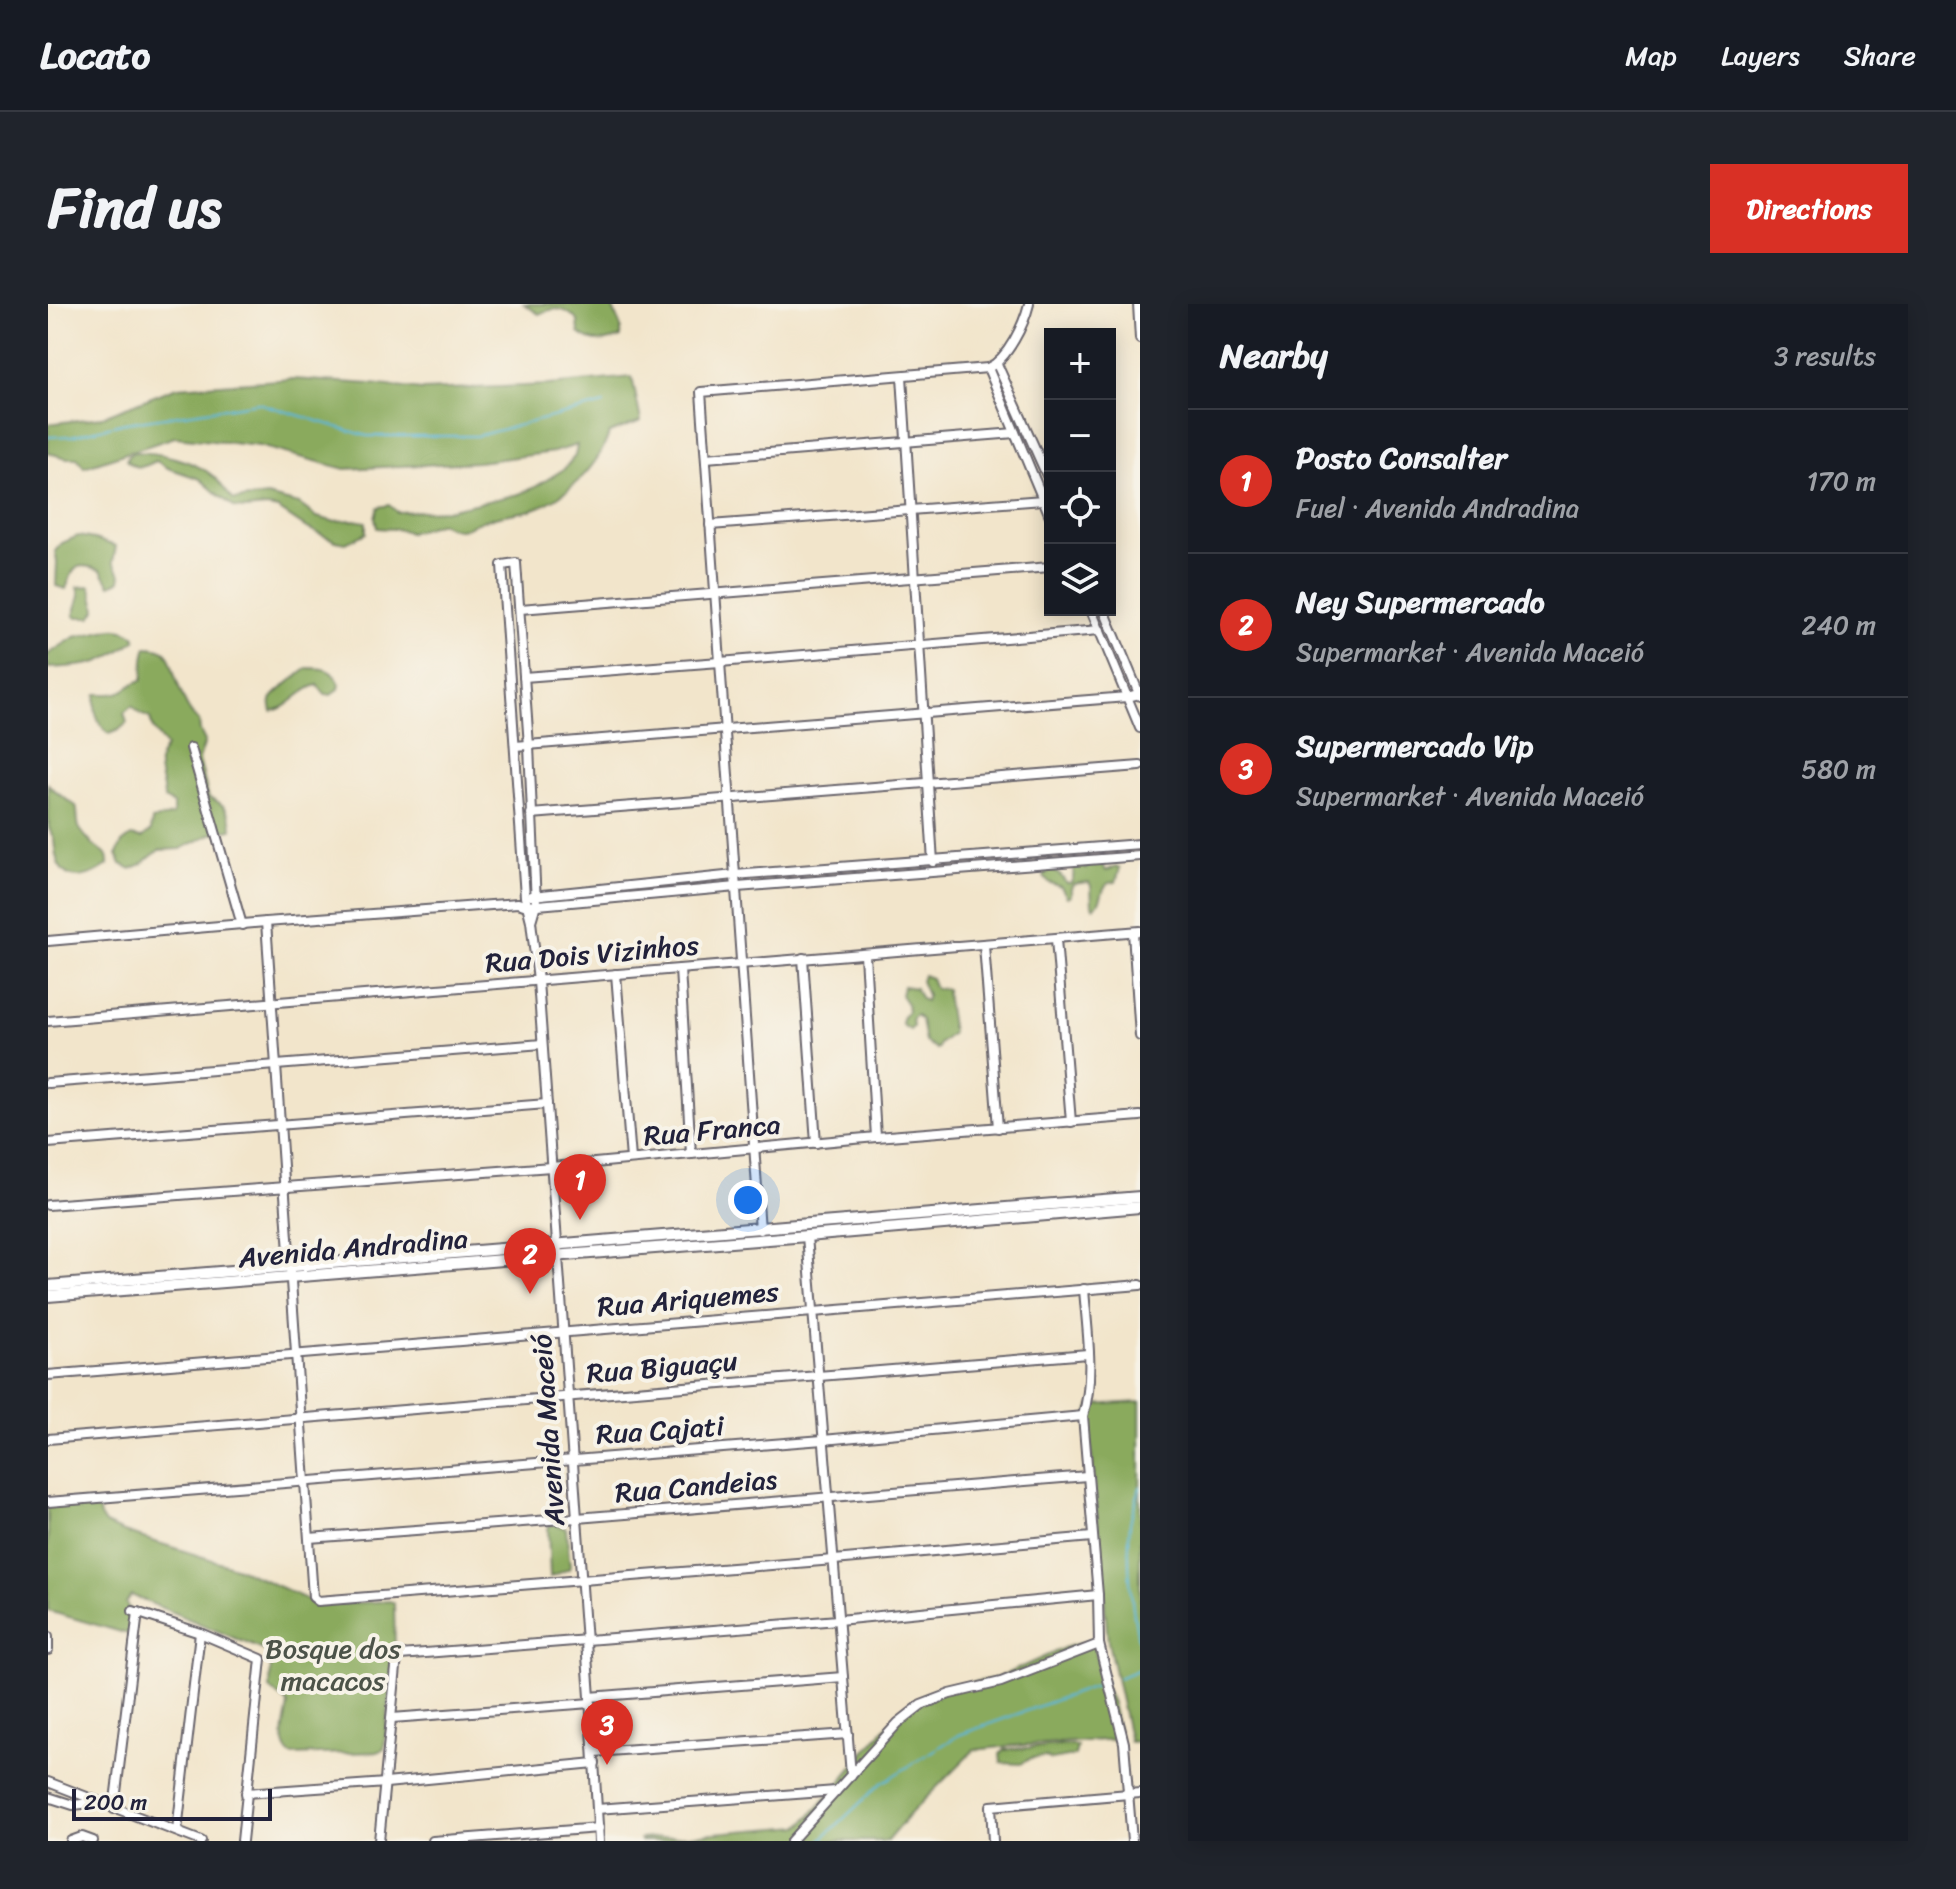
<!DOCTYPE html>
<html lang="en">
<head>
<meta charset="utf-8">
<style>
	:root { --surface:#171b24; --page:#20242c; --text:#f1f3f6; --muted:#9ea1a6; --line:#363941; --accent:#d93025 }
	body { margin:0; font-family:Sriracha,sans-serif; background:var(--page); color:var(--text) }
	.controls { position:absolute; right:24px; top:24px; display:grid; overflow:hidden; border-radius:0px; box-shadow:0 4px 20px #0003 }
	.controls button { width:72px; height:72px; display:grid; place-items:center; padding:0; border:0; border-bottom:2px solid var(--line); background:var(--surface); color:var(--text); font:40px sans-serif }
	.scale { position:absolute; left:24px; bottom:20px; width:200px; box-sizing:border-box; padding-left:8px; border:4px solid #22223b; border-top:0; font-size:22px; line-height:28px; white-space:nowrap; color:#22223b; -webkit-text-stroke:6px #f7f3e8; paint-order:stroke }
	.you { position:absolute; left:700px; top:896px; width:28px; height:28px; margin:-20px; border:6px solid #fff; border-radius:50%; background:#1a73e8; box-shadow:0 0 0 12px #1a73e833 }
	.badge { display:grid; place-items:center; width:52px; height:52px; border-radius:50%; background:var(--accent); color:#fff; font-size:26px; font-weight:700 }
	.pin { position:absolute; translate:-50% -66px; filter:drop-shadow(0 2px 4px #0008) }
	.pin::after { content:''; position:absolute; top:42px; width:28px; height:24px; background:inherit; clip-path:polygon(0 0,100% 0,50% 100%) }
	.list { margin:0; padding:0; list-style:none }
	h2 { display:flex; justify-content:space-between; align-items:center; height:104px; margin:0; padding:0 32px; font-size:34px }
	h2 small { font-size:26px; font-weight:400; color:var(--muted) }
	.list li { display:grid; grid-template-columns:52px 1fr auto; gap:24px; align-items:center; box-sizing:border-box; height:144px; padding:0 32px; border-top:2px solid var(--line) }
	.list b { display:block; font-size:30px; white-space:nowrap }
	.list p { margin:0; font-size:26px; white-space:nowrap; color:var(--muted) }
	.list em { font-size:26px; font-style:normal; color:var(--muted) }
	.icon { flex:none; width:44px; height:44px; fill:none; stroke:currentColor; stroke-width:2; stroke-linecap:round; stroke-linejoin:round }
	.map { position:relative; flex:none; width:1092px; height:1537px; overflow:hidden; border-radius:0px }
	header { display:flex; align-items:center; gap:48px; box-sizing:border-box; height:112px; padding:0 40px; background:var(--surface); border-bottom:2px solid var(--line) }
	header strong { font-size:38px }
	nav { display:flex; gap:44px; margin-inline-start:auto; font-size:28px }
	.intro { display:flex; align-items:center; justify-content:space-between; box-sizing:border-box; height:192px; padding:0 48px }
	h1 { margin:0; font-size:56px }
	.button { padding:20px 36px; border-radius:0px; background:var(--accent); color:#fff; font-size:28px; font-weight:700 }
	main { display:flex; gap:48px; padding:0 48px }
	aside { flex:1; background:var(--surface); border-radius:0px; box-shadow:0 4px 20px #0003 }
	.map>svg:first-child { display:block }
	.forest { fill:#8aaa5d; stroke:#56664c; stroke-width:2 }
	.lines { fill:none; stroke-linecap:round; stroke-linejoin:round }
	.stream { stroke:#5ab7d8; stroke-width:2 }
	.minor-casing { stroke:#6b666d; stroke-width:12 }
	.major-casing { stroke:#6b666d; stroke-width:14 }
	.minor { stroke:#fff; stroke-width:8 }
	.major { stroke:#fff; stroke-width:10 }
	.labels { text-anchor:middle; dominant-baseline:central; stroke-width:8; stroke-linejoin:round; paint-order:stroke }
	.street-label { font-size:28px; fill:#22223b; stroke:#f7f3e8 }
	.park-label { font-size:28px; fill:#4c5349; stroke:#f7f3e8 }
</style>
</head>
<body>
<header>
<strong>Locato</strong>
<nav><a>Map</a><a>Layers</a><a>Share</a></nav>
</header>
<div class="intro"><h1>Find us</h1><a class="button">Directions</a></div>
<main>
<div class="map">
<svg width="1092" height="1537" viewBox="0 0 1092 1537">
	<rect width="100%" height="100%" fill="#f7f3e8"/>
	<filter id="ink" filterUnits="userSpaceOnUse"><feTurbulence type="fractalNoise" baseFrequency=".0125" numOctaves="2"/><feDisplacementMap in="SourceGraphic" scale="16" xChannelSelector="R" yChannelSelector="G"/><feConvolveMatrix kernelMatrix="1 2 1 2 8 2 1 2 1" color-interpolation-filters="sRGB"/></filter>
	<filter id="wash" filterUnits="userSpaceOnUse"><feTurbulence type="fractalNoise" baseFrequency=".006" numOctaves="4" result="noise"/><feDisplacementMap in="SourceGraphic" scale="32" xChannelSelector="R" yChannelSelector="G"/><feGaussianBlur stdDeviation="1.8" result="paint"/><feColorMatrix in="noise" values="0 0 0 0 0 0 0 0 0 0 0 0 0 0 0 0 0 1.4 0 .05"/><feComposite in="paint" operator="in"/></filter>
	<g filter="url(#wash)">
		<rect width="100%" height="100%" fill="#f2e5cb"/>
		<g class="forest">
			<path d="M476,0H563L573,23V33C557,39 544,40 531,29L530,17C518,4 508,2 491,10Z"/>
			<path d="M584,73L593,117L561,129C551,163 517,195 483,206C468,210 454,210 440,215C418,221 416,232 393,219L361,229C350,223 342,226 329,224L327,213L330,203L341,201L349,208L399,206L471,190L487,183L516,165L527,152L529,141L506,148L430,158L297,165L211,142L127,133L36,163L29,154H19L0,149V120L53,113L129,83L245,75L324,80L374,86L501,81Z"/>
			<path d="M86,148C110,148 146,156 165,172C173,179 178,189 186,196L219,192L251,200L269,213L284,217L306,216L318,218V229L298,239L288,237L257,223L230,205L219,203L197,205L187,204L169,190L152,175L120,164L108,157C96,163 89,167 78,156L81,151Z"/>
			<path d="M30,232L46,235L68,242L65,258L73,271L72,277L62,281L53,266C27,257 26,263 18,285L8,282L9,258L7,247L14,239Z"/>
			<path d="M42,282C44,285 48,303 48,306L43,313H29L26,311L32,292L30,283Z"/>
			<path d="M65,325C72,324 79,327 86,331L88,336C76,343 60,356 47,359C31,363 16,363 0,364V350L27,333Z"/>
			<path d="M99,343C123,344 121,353 127,372C133,388 138,407 151,417L152,427L157,437L151,456L161,494C176,498 184,510 184,525L163,530L133,545L111,546L94,560L83,565L73,560L69,550L74,539L83,532L94,534L103,527L104,516L125,511V500L116,495C116,474 103,461 118,443L105,425L102,414L92,410L84,402L76,409L79,419L71,426L61,430C48,418 45,407 48,390C57,390 69,391 76,386C83,382 86,378 94,376C97,364 94,355 99,343Z"/>
			<path d="M260,364C277,364 284,365 292,380L291,385L283,391L277,390L269,381C251,386 242,404 224,407C223,402 221,399 224,394C228,388 253,369 260,364Z"/>
			<path d="M0,480C9,490 17,494 28,502C30,508 29,517 31,523C33,528 41,536 44,540C53,548 61,546 60,561C45,571 22,582 11,561C7,553 7,544 6,536C5,532 2,528 1,524C0,512 0,493 0,480Z"/>
			<path d="M1045,558L1055,561L1058,567L1068,562L1072,564L1068,578C1050,579 1058,593 1047,603H1045L1044,601L1043,582L1041,578L1025,580L1023,584V591L1019,593L1013,583L1000,578L996,573L998,566L1002,564L1013,572L1018,579H1022L1025,575L1026,560H1033L1038,565L1041,559Z"/>
			<path d="M875,671L883,674L887,684L898,685C899,699 902,715 904,729L891,740L890,744L888,745L877,738L873,716L868,711L864,714L865,723L862,726L854,721V714L860,707L859,700L853,691L855,682L867,684L873,695L877,697L879,691L873,677Z"/>
			<path d="M1092,1098V1437L1082,1438L1060,1338L1040,1109L1043,1101Z"/>
			<path d="M43,1199L49,1201L52,1212L57,1220L76,1228L190,1264L271,1301L342,1297L346,1299L347,1345L336,1445L330,1448L243,1451C229,1438 238,1417 240,1400L222,1385L223,1355L220,1348L83,1291L78,1299L83,1309L80,1330L0,1307V1203Z"/>
			<path d="M506,1220L518,1224L522,1262L521,1265L502,1273L500,1225L501,1222Z"/>
			<path d="M1045,1336L1054,1377L1064,1399L1072,1435L962,1442L926,1446L862,1510L839,1537H592V1535L753,1522L782,1490L843,1417L868,1397L896,1384L949,1374L1018,1343Z"/>
			<path d="M1012,1441L1029,1442L1027,1452L1003,1456L997,1453L983,1454L973,1460L953,1459L952,1450L957,1446Z"/>
		</g>
		<g class="lines">
			<g class="stream">
				<path d="M0,133L23,132L77,119L210,99L319,132H428L556,100"/>
				<path d="M1092,1183C1089,1195 1084,1208 1082,1220C1078,1262 1084,1304 1092,1345"/>
				<path d="M1070,1374L1092,1365"/>
				<path d="M772,1537L832,1480L911,1431L1058,1378"/>
			</g>
		</g>
	</g>
	<g filter="url(#ink)">
		<g class="lines">
			<defs>
				<g id="minor">
					<path d="M1090,0L1092,35"/>
					<path d="M949,60L1002,178"/>
					<path d="M940,64L1002,212"/>
					<path d="M854,72L885,558"/>
					<path d="M658,154L967,129"/>
					<path d="M662,221L995,196"/>
					<path d="M472,305L1002,263"/>
					<path d="M1043,306L1092,424"/>
					<path d="M1056,306L1092,392"/>
					<path d="M476,373L672,358L1052,326"/>
					<path d="M467,442L1079,393L1091,390"/>
					<path d="M143,444L194,621"/>
					<path d="M483,510L1092,462"/>
					<path d="M484,592L687,571L1092,540"/>
					<path d="M483,617L488,600L481,442L468,259L454,261L477,593L483,617L490,677L542,1393L551,1537"/>
					<path d="M218,618L265,1293L270,1297L786,1256L1044,1233"/>
					<path d="M1085,628L1092,732"/>
					<path d="M1008,635L1023,818"/>
					<path d="M0,637L218,618L470,599L479,602L689,583L1092,552"/>
					<path d="M936,641L950,824"/>
					<path d="M817,651L828,833"/>
					<path d="M755,654L768,839"/>
					<path d="M632,665L643,850"/>
					<path d="M568,670L583,855"/>
					<path d="M0,717L1092,627"/>
					<path d="M0,779L494,740"/>
					<path d="M0,839L499,800"/>
					<path d="M0,901L503,863L828,833L1092,812"/>
					<path d="M712,926L653,88L940,64C960,55 976,20 981,0"/>
					<path d="M759,932L803,1471"/>
					<path d="M1036,985C1039,1027 1047,1072 1035,1112L1050,1291L1051,1340L1076,1439L1084,1537"/>
					<path d="M0,1071L1092,981"/>
					<path d="M0,1135L1040,1050"/>
					<path d="M0,1198L775,1136L1035,1112"/>
					<path d="M261,1234L529,1214L1039,1172"/>
					<path d="M85,1307L152,1329L213,1355L194,1537"/>
					<path d="M0,1333V1346"/>
					<path d="M542,1393L795,1373"/>
					<path d="M344,1414L543,1399"/>
					<path d="M546,1448L800,1430"/>
					<path d="M0,1478L153,1537"/>
					<path d="M198,1489L338,1479L547,1459"/>
					<path d="M0,1493L25,1501L52,1498"/>
					<path d="M66,1505L90,1308"/>
					<path d="M549,1505L788,1487"/>
					<path d="M129,1527L152,1329"/>
					<path d="M23,1537L34,1533L45,1537"/>
					<path d="M331,1537L349,1353L352,1351L790,1316L1050,1291"/>
					<path d="M385,1537L551,1524"/>
					<path d="M743,1537L850,1419L873,1401L902,1390L953,1378L1051,1340"/>
					<path d="M945,1537L943,1502L1092,1489"/>
				</g>
				<g id="major">
					<path d="M0,982L1092,893"/>
					<path d="M0,992L759,932L1092,903"/>
				</g>
			</defs>
			<use href="#minor" class="minor-casing"/>
			<use href="#major" class="major-casing"/>
			<use href="#minor" class="minor"/>
			<use href="#major" class="major"/>
		</g>
	</g>
	<g class="labels">
		<g class="street-label">
			<text transform="translate(544 650) rotate(-5)">Rua Dois Vizinhos</text>
			<text transform="translate(664 826) rotate(-5)">Rua Franca</text>
			<text transform="translate(305 944) rotate(-5)">Avenida Andradina</text>
			<text transform="translate(640 995) rotate(-5)">Rua Ariquemes</text>
			<text transform="translate(614 1063) rotate(-5)">Rua Biguaçu</text>
			<text transform="translate(500 1126) rotate(-94)">Avenida Maceió</text>
			<text transform="translate(612 1126) rotate(-4)">Rua Cajati</text>
			<text transform="translate(648 1182) rotate(-5)">Rua Candeias</text>
		</g>
		<g class="park-label">
			<text x="285" y="1344">Bosque dos<tspan x="285" dy="32">macacos</tspan></text>
		</g>
	</g>
</svg>
<div class="controls">
<button>+</button>
<button>−</button>
<button><svg class="icon" aria-label="locate" viewBox="0 0 24 24"><circle cx="12" cy="12" r="6"/><path d="M12 2v4M12 18v4M2 12h4M18 12h4"/></svg></button>
<button><svg class="icon" aria-label="layers" viewBox="0 0 24 24"><path d="M12 4l9 5-9 5-9-5zM3 14l9 5 9-5"/></svg></button>
</div>
<div class="scale">200 m</div>
<div class="you"></div>
<div class="pin badge" style="left:532px;top:916px">1</div>
<div class="pin badge" style="left:482px;top:990px">2</div>
<div class="pin badge" style="left:559px;top:1461px">3</div>
</div>
<aside>
<h2>Nearby<small>3 results</small></h2>
<ul class="list">
<li><span class="badge">1</span><div><b>Posto Consalter</b><p>Fuel · Avenida Andradina</p></div><em>170 m</em></li>
<li><span class="badge">2</span><div><b>Ney Supermercado</b><p>Supermarket · Avenida Maceió</p></div><em>240 m</em></li>
<li><span class="badge">3</span><div><b>Supermercado Vip</b><p>Supermarket · Avenida Maceió</p></div><em>580 m</em></li>
</ul>
</aside>
</main>
</body>
</html>
